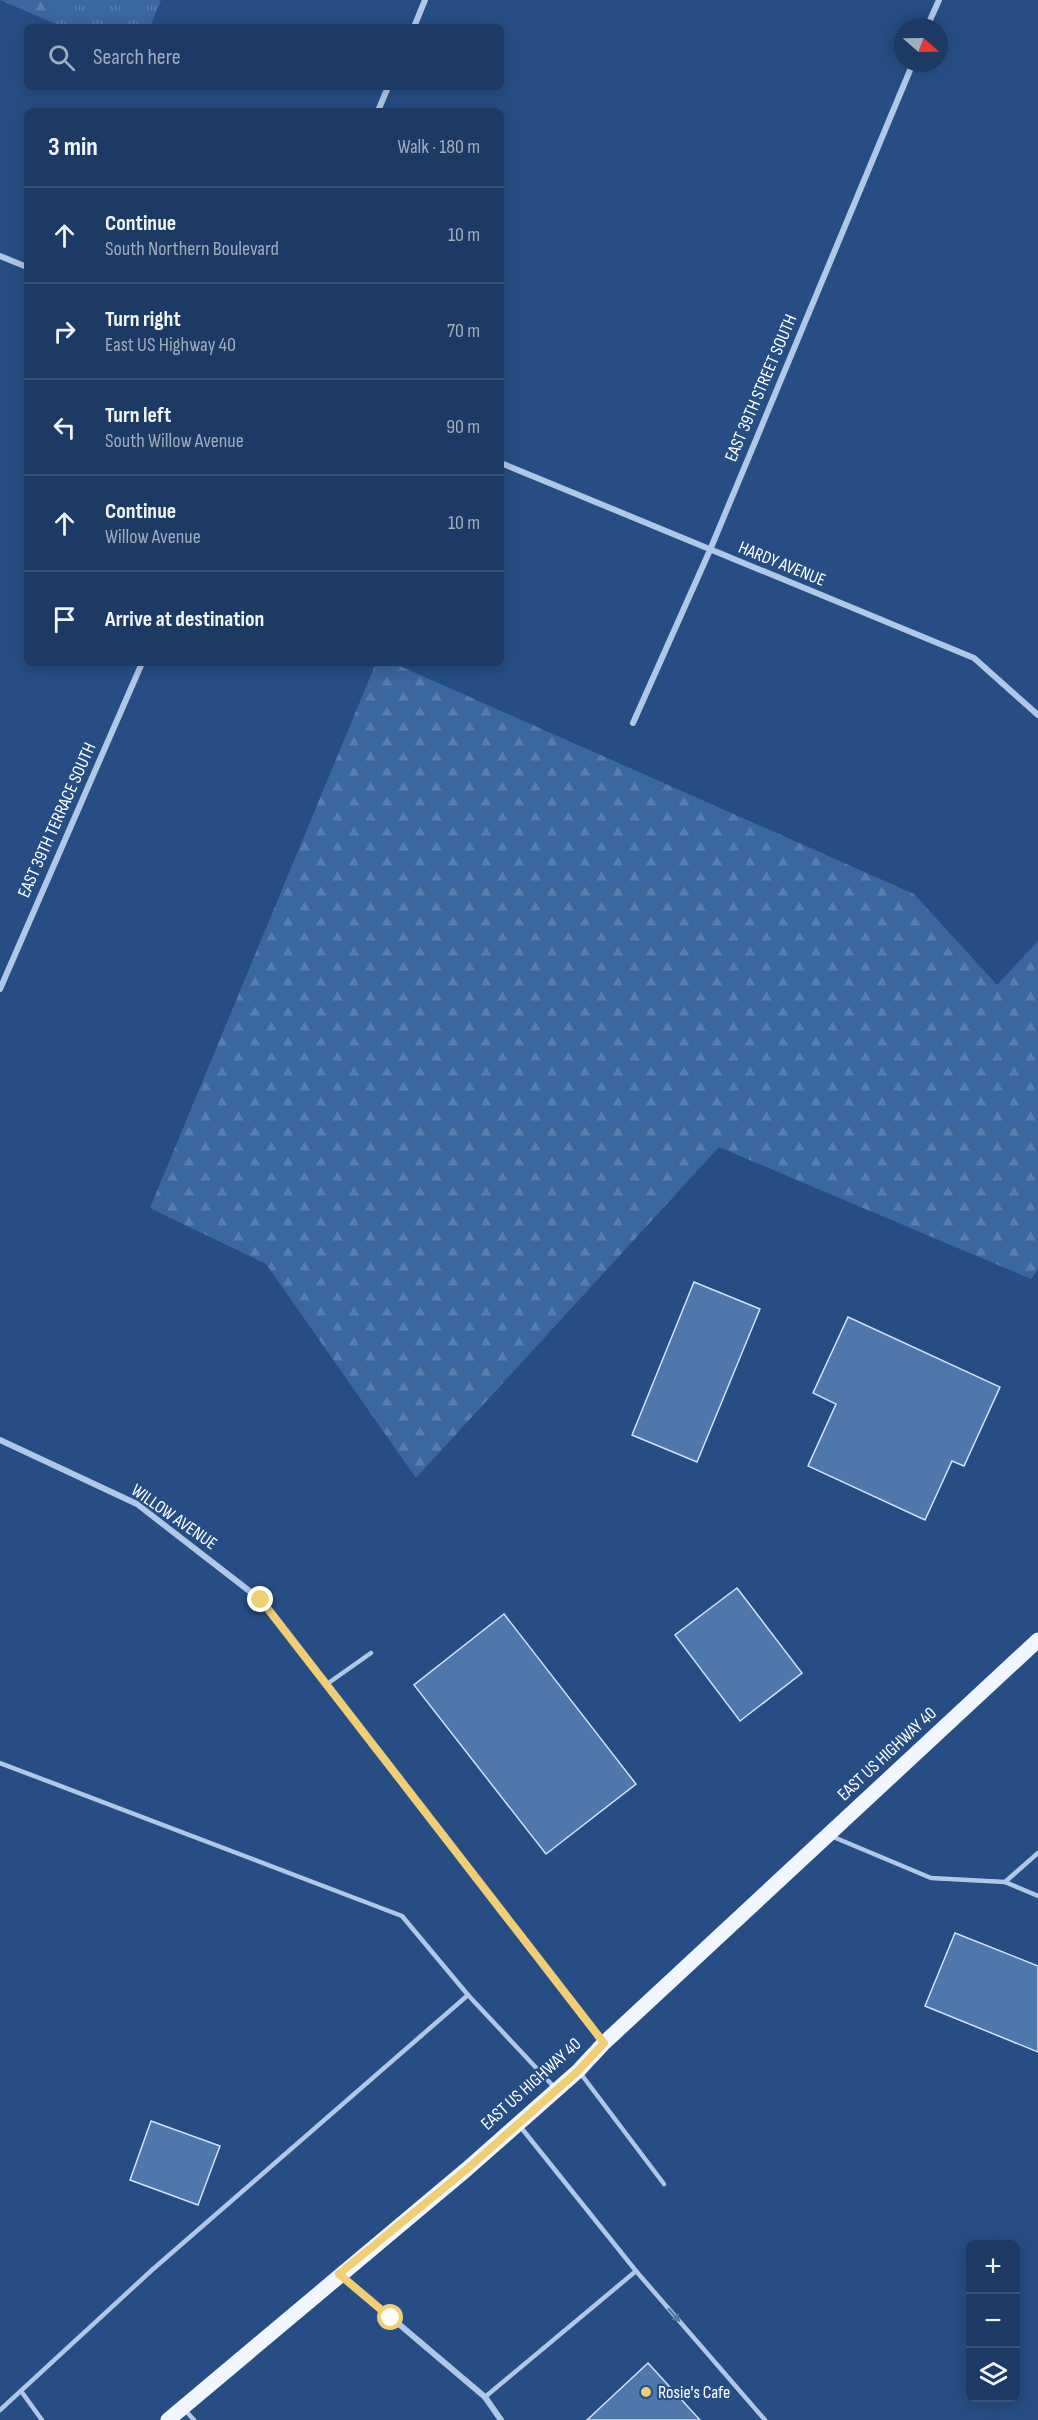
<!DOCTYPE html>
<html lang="en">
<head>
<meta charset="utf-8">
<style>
	:root { --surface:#1c3a63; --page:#29456c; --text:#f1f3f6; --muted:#a0adbe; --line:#3a5478 }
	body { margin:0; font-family:"Sofia Sans Condensed",sans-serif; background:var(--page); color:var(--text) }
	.controls { position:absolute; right:18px; bottom:18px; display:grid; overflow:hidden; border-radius:9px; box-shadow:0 3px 15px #0003 }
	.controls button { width:54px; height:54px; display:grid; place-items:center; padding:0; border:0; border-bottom:2px solid var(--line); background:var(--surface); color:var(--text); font:30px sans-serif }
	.compass { position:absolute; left:894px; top:18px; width:54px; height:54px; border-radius:50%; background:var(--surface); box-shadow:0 3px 15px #0003; rotate:110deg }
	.stop { position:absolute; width:18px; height:18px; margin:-14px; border:4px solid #f1ce74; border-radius:50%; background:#fff }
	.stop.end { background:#f1ce74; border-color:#fff; box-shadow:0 2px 6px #0008 }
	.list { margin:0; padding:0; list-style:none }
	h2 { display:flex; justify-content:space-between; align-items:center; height:78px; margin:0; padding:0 24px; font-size:26px }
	h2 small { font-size:20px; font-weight:400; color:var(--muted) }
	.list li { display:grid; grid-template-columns:39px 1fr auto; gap:18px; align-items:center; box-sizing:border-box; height:96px; padding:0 24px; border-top:2px solid var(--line) }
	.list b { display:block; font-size:22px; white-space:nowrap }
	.list p { margin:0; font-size:20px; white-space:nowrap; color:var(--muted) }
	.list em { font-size:20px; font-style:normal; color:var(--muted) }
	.icon { flex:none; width:33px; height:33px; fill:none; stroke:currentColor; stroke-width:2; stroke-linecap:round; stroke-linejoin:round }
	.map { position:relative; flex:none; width:1038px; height:2420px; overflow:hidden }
	.search { position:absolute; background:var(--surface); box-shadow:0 3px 15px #0003; left:24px; top:24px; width:480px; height:66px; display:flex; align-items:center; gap:15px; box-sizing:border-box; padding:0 21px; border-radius:9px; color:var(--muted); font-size:22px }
	.panel { position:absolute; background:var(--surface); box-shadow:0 3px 15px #0003; left:24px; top:108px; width:480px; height:558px; border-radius:9px }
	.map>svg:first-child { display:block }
	.grass { fill:url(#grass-tufts) }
	.forest { fill:url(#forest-firs) }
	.building { fill:#4e77ab; stroke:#d3e2f6; stroke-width:1.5 }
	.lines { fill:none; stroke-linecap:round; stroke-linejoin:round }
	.service { stroke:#afc8e7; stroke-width:4.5 }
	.minor { stroke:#afc8e7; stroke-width:6 }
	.primary { stroke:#f1f6fe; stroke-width:15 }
	.oneway { fill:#5679a7 }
	.route { stroke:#f1ce74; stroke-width:8 }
	.poi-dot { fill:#f1ce74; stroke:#264e84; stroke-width:2 }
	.labels { text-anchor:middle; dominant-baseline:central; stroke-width:4.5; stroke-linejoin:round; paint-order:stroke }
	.street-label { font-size:18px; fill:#fff; stroke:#264e84 }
	.poi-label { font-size:18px; fill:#fff; stroke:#264e84; text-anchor:start }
</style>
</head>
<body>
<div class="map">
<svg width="1038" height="2420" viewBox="0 0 1038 2420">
	<defs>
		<pattern id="grass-tufts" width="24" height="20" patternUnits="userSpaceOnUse" patternTransform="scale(1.5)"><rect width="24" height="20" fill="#3a67a0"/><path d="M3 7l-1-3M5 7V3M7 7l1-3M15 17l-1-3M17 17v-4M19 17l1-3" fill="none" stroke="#587eae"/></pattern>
		<pattern id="forest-firs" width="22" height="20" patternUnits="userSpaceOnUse" patternTransform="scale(1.5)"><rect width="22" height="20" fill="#3a67a0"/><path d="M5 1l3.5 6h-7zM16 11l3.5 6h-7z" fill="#587eae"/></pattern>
	</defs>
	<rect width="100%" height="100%" fill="#264e84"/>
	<path class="grass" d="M57,0H161L150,27H64L51,22Z"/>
	<g class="forest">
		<path d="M0,0H57L51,22Z"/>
		<path d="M376,663H393L914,894L997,985L1038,941V1269L1031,1279L719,1147L416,1478L266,1264L150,1208Z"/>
	</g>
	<g class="building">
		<path d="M694,1282L760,1309L697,1462L632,1435Z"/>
		<path d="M848,1317L1000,1387L964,1466L952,1461L925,1520L808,1466L836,1404L813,1393Z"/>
		<path d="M737,1588L802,1673L740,1721L675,1635Z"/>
		<path d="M504,1614L636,1784L546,1854L414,1685Z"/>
		<path d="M955,1933L1038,1966V2052L925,2006Z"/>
		<path d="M151,2121L220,2146L198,2205L130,2180Z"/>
		<path d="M648,2363L700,2420H587Z"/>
	</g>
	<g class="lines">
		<g class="service">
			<path d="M327,1684L371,1653"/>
			<path d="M0,1763L402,1916L468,1995L555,2088"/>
			<path d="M831,1836L931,1878L1005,1882L1038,1896"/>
			<path d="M1005,1882L1038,1853"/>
			<path d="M581,2074L664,2184"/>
			<path d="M519,2125L636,2271L765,2420"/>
			<path d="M21,2391L42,2420"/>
			<path d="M485,2397L636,2271"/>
			<path d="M0,2410L152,2270L468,1995"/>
			<path d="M185,2410L194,2420"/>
		</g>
		<g class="minor">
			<path d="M414,27L425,0"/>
			<path d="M927,27L939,0"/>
			<path d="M378,111L388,87"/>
			<path d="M0,256L27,267"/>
			<path d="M501,463L974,658L1038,715"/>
			<path d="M633,723L710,550L913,63"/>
			<path d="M0,989L142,663"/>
			<path d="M0,1440L137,1504L261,1600L602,2042"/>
			<path d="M342,2276L485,2397L501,2420"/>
		</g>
		<path class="primary" d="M168,2420L467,2169L578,2071L604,2043L1038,1640"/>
	</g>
	<defs><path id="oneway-solid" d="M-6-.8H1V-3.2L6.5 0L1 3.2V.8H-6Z" transform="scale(1.5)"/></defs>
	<use class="oneway" href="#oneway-solid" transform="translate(674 2315) rotate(49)"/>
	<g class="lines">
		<path class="route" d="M261,1600L604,2043L578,2071L467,2169L339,2274L391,2318"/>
	</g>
	<circle class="poi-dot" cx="646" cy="2392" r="6"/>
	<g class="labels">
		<g class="street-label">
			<text transform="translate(761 388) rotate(-67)">EAST 39TH STREET SOUTH</text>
			<text transform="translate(782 564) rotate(22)">HARDY AVENUE</text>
			<text transform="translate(57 820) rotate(-66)">EAST 39TH TERRACE SOUTH</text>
			<text transform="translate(174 1517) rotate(35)">WILLOW AVENUE</text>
			<text transform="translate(887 1754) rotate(-43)">EAST US HIGHWAY 40</text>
			<text transform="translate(531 2084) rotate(-42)">EAST US HIGHWAY 40</text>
		</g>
		<g class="poi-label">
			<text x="658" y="2392">Rosie's Cafe</text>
		</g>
	</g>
</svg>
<div class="controls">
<button>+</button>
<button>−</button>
<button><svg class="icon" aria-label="layers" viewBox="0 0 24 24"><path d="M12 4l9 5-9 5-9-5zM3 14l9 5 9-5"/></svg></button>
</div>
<svg class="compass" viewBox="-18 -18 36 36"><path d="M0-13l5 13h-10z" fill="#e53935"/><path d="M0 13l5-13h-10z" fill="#a0adbe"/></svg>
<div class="stop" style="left:391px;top:2318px"></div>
<div class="stop end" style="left:261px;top:1600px"></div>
<div class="search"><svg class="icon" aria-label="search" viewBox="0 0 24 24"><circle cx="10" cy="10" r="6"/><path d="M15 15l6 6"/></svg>Search here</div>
<section class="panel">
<h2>3 min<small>Walk · 180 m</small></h2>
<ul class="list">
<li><svg class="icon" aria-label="ahead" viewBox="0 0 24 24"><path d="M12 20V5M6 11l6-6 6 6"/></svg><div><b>Continue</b><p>South Northern Boulevard</p></div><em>10 m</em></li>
<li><svg class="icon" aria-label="right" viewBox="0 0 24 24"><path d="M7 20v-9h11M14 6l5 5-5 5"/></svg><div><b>Turn right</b><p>East US Highway 40</p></div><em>70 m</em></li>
<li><svg class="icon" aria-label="left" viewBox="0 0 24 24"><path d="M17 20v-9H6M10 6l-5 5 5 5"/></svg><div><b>Turn left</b><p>South Willow Avenue</p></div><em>90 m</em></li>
<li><svg class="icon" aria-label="ahead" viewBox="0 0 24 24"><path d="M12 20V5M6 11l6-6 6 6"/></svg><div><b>Continue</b><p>Willow Avenue</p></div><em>10 m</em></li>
<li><svg class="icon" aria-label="arrive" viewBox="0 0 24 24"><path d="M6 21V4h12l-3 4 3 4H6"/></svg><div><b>Arrive at destination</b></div></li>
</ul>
</section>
</div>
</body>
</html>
